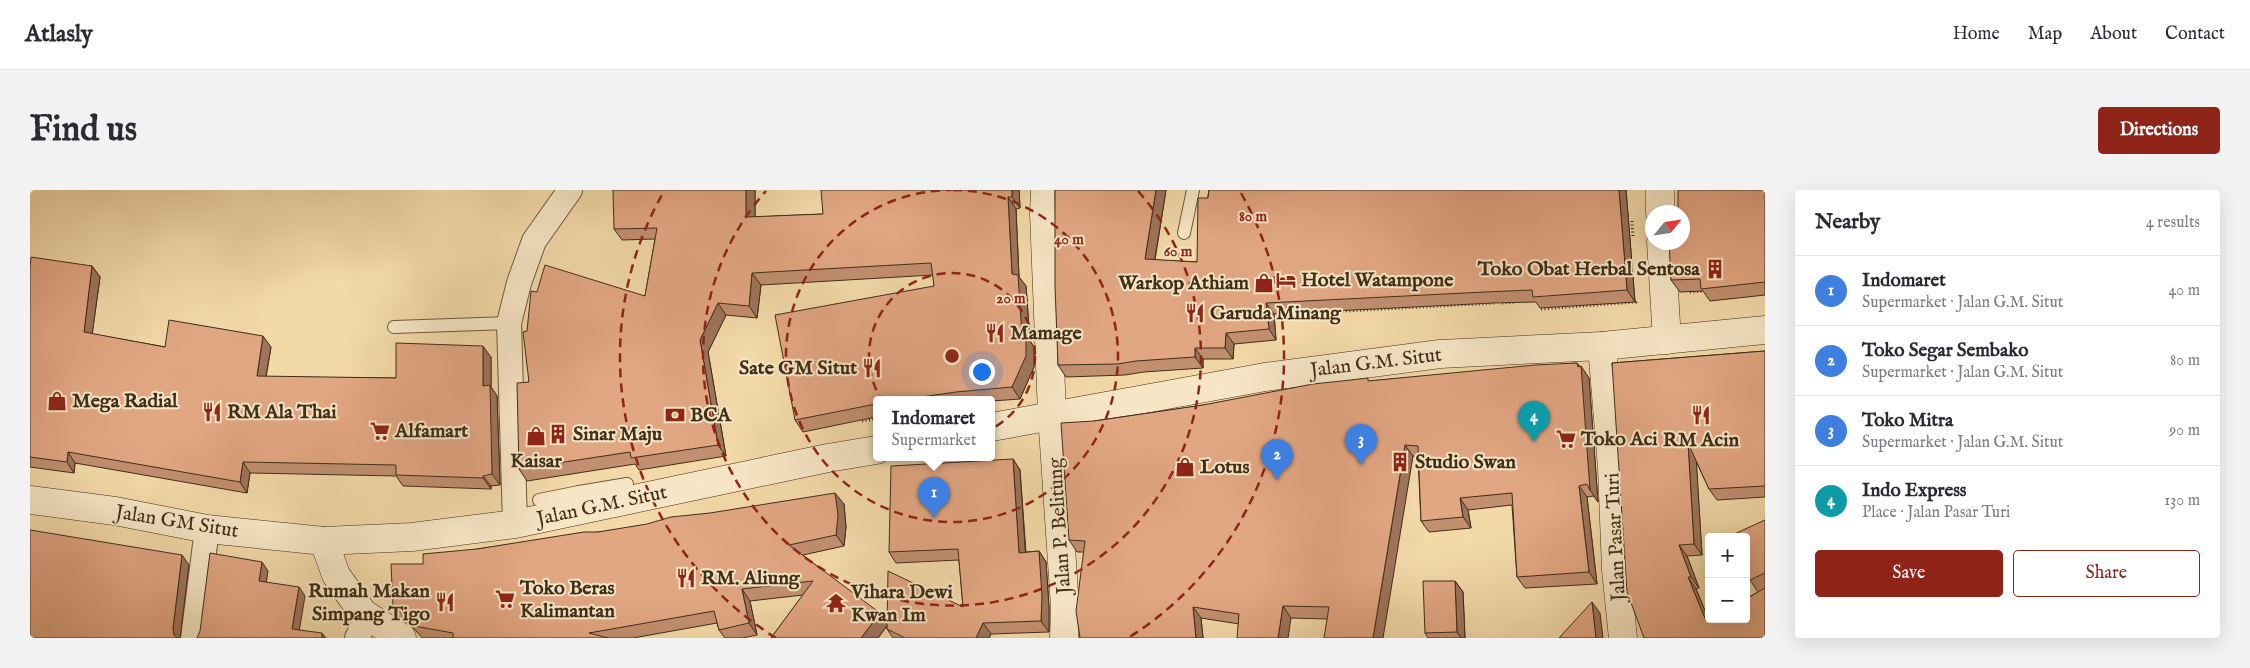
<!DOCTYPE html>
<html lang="en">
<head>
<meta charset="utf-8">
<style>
	:root { --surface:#fff; --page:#f2f2f3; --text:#2b2b33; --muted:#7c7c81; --line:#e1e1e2; --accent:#8f2418 }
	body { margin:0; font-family:"IM FELL English",serif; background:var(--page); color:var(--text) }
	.controls { position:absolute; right:15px; bottom:15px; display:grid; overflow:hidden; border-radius:5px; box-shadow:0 5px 20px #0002 }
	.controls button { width:45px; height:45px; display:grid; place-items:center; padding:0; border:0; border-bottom:1px solid var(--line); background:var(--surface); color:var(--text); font:25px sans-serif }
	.compass { position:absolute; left:1615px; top:15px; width:45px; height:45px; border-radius:50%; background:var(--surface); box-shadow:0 5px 20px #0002; rotate:61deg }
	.you { position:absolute; left:951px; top:181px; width:18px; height:18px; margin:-12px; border:4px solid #fff; border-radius:50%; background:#1a73e8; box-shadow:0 0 0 8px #1a73e833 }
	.badge { display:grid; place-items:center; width:32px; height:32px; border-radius:50%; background:var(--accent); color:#fff; font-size:16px; font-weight:700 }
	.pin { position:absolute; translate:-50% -41px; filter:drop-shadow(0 1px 2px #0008) }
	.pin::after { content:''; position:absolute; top:26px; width:18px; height:15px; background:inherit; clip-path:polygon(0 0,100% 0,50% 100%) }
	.popup { position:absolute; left:843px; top:206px; width:122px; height:65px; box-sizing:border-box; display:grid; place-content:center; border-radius:5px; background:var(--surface); filter:drop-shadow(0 1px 4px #0005); font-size:16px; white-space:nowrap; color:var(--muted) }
	.popup b { font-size:19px; color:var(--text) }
	.popup::after { content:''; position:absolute; left:50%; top:100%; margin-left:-10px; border:10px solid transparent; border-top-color:var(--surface) }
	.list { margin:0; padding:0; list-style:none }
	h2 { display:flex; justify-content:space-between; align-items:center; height:65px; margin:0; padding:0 20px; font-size:21px }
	h2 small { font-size:16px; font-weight:400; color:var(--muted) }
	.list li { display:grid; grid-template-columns:32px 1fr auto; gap:15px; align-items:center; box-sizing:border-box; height:70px; padding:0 20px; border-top:1px solid var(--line) }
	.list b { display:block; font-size:19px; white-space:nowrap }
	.list p { margin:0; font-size:16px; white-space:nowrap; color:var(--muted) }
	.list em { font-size:16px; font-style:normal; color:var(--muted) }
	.actions { display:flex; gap:10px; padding:15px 20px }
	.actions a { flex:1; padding:11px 0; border:1px solid var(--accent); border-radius:5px; text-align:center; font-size:18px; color:var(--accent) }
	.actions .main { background:var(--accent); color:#fff }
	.map { position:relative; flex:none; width:1735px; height:448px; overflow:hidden; border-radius:5px }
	header { display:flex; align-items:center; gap:30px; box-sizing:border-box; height:70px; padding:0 25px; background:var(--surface); border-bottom:1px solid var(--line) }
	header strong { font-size:24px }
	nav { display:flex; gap:28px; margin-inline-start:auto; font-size:18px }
	.intro { display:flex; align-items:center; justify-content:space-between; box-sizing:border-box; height:120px; padding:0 30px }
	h1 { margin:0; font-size:35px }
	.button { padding:12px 22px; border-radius:5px; background:var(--accent); color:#fff; font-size:18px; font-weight:700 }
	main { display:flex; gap:30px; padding:0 30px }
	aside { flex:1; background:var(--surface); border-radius:5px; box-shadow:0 5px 20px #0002 }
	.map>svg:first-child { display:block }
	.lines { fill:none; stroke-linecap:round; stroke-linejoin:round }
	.lane-casing { stroke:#6c593c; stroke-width:14 }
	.street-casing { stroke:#6c593c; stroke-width:26 }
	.secondary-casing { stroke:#3f2e18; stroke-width:29 }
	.path { stroke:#3f2e18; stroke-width:3; stroke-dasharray:1 2.5; stroke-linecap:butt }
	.lane { stroke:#f7e6c6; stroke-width:12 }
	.street { stroke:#f7e6c6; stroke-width:24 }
	.secondary { stroke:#f7e6c6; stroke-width:28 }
	.wall { fill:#c28f70; stroke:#3f2e18 }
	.shaded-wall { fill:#9e745b; stroke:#3f2e18 }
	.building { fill:#e1a682; stroke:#3f2e18 }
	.ring { fill:none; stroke:#8f2418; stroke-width:2.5; stroke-dasharray:9 6 }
	.labels { text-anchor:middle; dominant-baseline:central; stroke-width:4; stroke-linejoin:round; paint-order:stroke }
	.poi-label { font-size:20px; font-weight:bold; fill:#3f2e18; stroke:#f7e6c6; text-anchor:start }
	.street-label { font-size:20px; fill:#3f2e18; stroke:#f7e6c6 }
	.centre { fill:#8f2418; stroke:#f7e6c6; stroke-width:2.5 }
	.ring-label { font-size:15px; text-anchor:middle; font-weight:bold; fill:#8f2418; stroke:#f7e6c6; stroke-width:4; stroke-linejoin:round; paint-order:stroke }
</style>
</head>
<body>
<header>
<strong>Atlasly</strong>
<nav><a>Home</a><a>Map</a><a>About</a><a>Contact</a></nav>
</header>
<div class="intro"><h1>Find us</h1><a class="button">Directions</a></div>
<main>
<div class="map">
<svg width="1735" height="448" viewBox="0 0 1735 448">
	<rect width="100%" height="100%" fill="#f3d9a8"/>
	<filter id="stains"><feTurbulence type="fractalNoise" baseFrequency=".004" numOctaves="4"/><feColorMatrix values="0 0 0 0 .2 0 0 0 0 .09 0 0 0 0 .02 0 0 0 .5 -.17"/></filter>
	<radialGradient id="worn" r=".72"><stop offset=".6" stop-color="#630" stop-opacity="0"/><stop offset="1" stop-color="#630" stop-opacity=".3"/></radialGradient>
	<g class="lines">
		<defs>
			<g id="lane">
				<path d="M1154,43L1163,0"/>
				<path d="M364,137L479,133"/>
				<path d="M509,310L549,302"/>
				<path d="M552,320L549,302L597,294"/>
			</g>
			<g id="street">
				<path d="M485,334L479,133L489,93L504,51L540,0"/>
				<path d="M163,448L177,339"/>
				<path d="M327,448L337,428"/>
			</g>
			<g id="secondary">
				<path d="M1015,0L1014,24L1022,224L1035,417L1034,448"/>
				<path d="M1630,0V22"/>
				<path d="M1631,52L1637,150"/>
				<path d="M1572,156L1582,278L1586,380L1593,448"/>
				<path d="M962,237L1235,187L1410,164L1572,156L1735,140"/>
				<path d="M0,310L85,321L177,339L294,351L382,347L485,334L798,268L846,260"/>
				<path d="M294,351L306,385L333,423L372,448"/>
			</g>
		</defs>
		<use href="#lane" class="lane-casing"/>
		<use href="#street" class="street-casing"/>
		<use href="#secondary" class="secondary-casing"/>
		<g class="path">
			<path d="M1602,31L1603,47"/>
			<path d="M1660,102L1676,101"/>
			<path d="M1472,113L1486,112"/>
			<path d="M1511,119L1606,112V110"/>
			<path d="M1295,122L1466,113"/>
			<path d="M832,231L846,229"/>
		</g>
		<use href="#lane" class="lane"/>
		<use href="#street" class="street"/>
		<use href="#secondary" class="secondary"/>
	</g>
	<g class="wall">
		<path d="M725,0V27L793,24L989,0L990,18L986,19L989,87L996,96L1000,151L1004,157V177L990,209L962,211V209H846V227L773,242L765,230L904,96L903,85L731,95L727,128L696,125L678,162L696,266L609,280L605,274L497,291L489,279L499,192L497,141L615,106L625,49L592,50L584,39Z"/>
		<path d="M1025,0H1136L1125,70L1167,72L1179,0H1596L1605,112L1510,118L1506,112L1463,113L1244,124L1246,150L1204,154L1203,169H1173V178L1114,182L1095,185L1036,187L1028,175Z"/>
		<path d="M1735,0V105L1680,111L1673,101L1650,102L1641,90L1648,18Z"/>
		<path d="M62,76L70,87L62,144L135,157H241L236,187L366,188L461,167V197L467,206L470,295L461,296V299L373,296L366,286L220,283L217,303L45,273L44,283L0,277V77Z"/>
		<path d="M1735,161V307L1687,310L1679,299L1666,271L1672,365L1657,366L1669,398L1666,399L1679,430L1728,402L1720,390L1735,330V448H1614L1582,173Z"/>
		<path d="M1547,173L1559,188L1568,312L1564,306L1557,307L1567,394L1495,398L1487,387L1482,315L1438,320L1441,338L1399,342L1391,331L1388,267L1383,266L1297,429L1261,428L1209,434L1171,428L1173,448H1050L1054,362H1047L1039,350L1064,231L1340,191Z"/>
		<path d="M983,269L990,280L996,362L1009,361L1016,372L1019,417V442L961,444L959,448H863L857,439V436L848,448H741L773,405L720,411L727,445L712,448H695L689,440L687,433L603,448H392L381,435L371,429L363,417L393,374L447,359L568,342L814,314L816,337L814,356L773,365L857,433L933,417L929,370L866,373L859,362Z"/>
		<path d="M1425,391L1433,402L1435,448H1398L1395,443Z"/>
	</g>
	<g class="shaded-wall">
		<path d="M716,0H725V39L716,27Z"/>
		<path d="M982,0H989L990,18L982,7Z"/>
		<path d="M1126,0H1136L1123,80L1115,69Z"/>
		<path d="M1589,0H1596L1605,112L1597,100Z"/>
		<path d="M978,7L986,19L989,87L996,96L1000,151L1004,157V177L990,209L982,197L992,146L982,84Z"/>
		<path d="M62,76L70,87L61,153L54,142Z"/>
		<path d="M722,83L731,95L727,128L719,116Z"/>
		<path d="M688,113L696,125L678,162L696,266L688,255L670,150Z"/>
		<path d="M1236,113L1244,124L1246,150L1239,139Z"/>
		<path d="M1196,143L1204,154L1203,169L1195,158Z"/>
		<path d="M233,146L241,157L234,197L227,186Z"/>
		<path d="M453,156L461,167V197L467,206L470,295L462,284L453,196Z"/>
		<path d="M1165,158L1173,169V178L1165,167Z"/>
		<path d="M1547,173L1551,179V176L1559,188L1568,312L1560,300Z"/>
		<path d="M1658,253L1666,265L1672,365L1664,354Z"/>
		<path d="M1375,255L1383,266L1353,448H1343Z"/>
		<path d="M38,262L45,273L44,283L37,272Z"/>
		<path d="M983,269L990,280L996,373L989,363Z"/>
		<path d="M213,272L220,283L217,303L210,292Z"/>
		<path d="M453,286L461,296V299L453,288Z"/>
		<path d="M1549,296L1557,307L1567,394L1559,382Z"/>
		<path d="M805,303L814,314L816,337L814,356L806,345Z"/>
		<path d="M1430,308L1438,320L1441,338L1433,327Z"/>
		<path d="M1649,355L1657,366L1669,398L1661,387Z"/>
		<path d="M1009,361L1016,372L1019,417V442L1011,431Z"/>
		<path d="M152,365L159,375L150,448H147L144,445L143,438Z"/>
		<path d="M232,372L238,381L235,401L229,391Z"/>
		<path d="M1658,387L1666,399L1684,442L1676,431Z"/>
		<path d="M1425,391L1433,402L1435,448H1431L1427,442Z"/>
		<path d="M269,397L275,406L268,448L262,439Z"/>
		<path d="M712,399L720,411L727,445L719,433Z"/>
		<path d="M1562,412L1570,423L1573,448H1566Z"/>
		<path d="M1253,416L1261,428L1258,448H1248Z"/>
		<path d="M1163,417L1171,428L1173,448H1166Z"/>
		<path d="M850,423L858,434L848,448H831Z"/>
		<path d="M953,433L961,444L959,448H946Z"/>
		<path d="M292,443L296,448H292Z"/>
	</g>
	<g class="building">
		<path d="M583,0H716V27L793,24L791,0H982V7H978L982,84L988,85L992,146H996V166L982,197L926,202L878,209H846V214L765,230L745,125L904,96L901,73L722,83L719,116L688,113L670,150L688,255L601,268L600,262L489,279L487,193L499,192L493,142L497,141L501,101L507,102L515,75L615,106L627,38L584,39Z"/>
		<path d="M1025,0H1126L1115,69L1167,72L1168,8H1178L1179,0H1589L1597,100L1503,107L1502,100L1455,102L1236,113L1239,139L1196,143L1195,158H1165V167L1106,171L1087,174L1028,175L1025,96Z"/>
		<path d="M1648,0H1735V92L1671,99L1670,89L1641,90L1639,52H1652V22H1637V19L1648,18Z"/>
		<path d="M1,67L62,76L54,142L135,157L139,130L233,146L227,186L366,188V153L453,156V196L460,195L462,284L453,286V288L366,285V275L213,272L210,292L38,262L37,272L0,267V77Z"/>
		<path d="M1735,161V296L1679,299L1658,253L1664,354L1649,355L1661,387H1658L1676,431L1679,429H1716V409L1735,398V448H1614L1597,402L1582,173Z"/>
		<path d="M1547,173L1548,177L1551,176L1560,300L1557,294L1549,296L1559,382L1487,387L1482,303L1430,308L1433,327L1391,331L1388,256L1375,255L1343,448H1294L1299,417L1253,416L1248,448H1207L1209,424L1163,417L1166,448H1050L1046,421L1055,351L1039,350L1031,233L1064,231L1173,215L1283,194L1321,190L1338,188V191L1505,175Z"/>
		<path d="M983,269L989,363L1009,361L1012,406L1011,431L953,433L946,448H875L857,439L858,381L933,417L928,359L859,362L861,276Z"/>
		<path d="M805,303L808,325L806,345L759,355L850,423L831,448H741L783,391L712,399L719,433L689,440L684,421L559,443L578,448H423V443L384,436L373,424L363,417L361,374H393V364L447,359L554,342H568L617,334L641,327L680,323Z"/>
		<path d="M1735,330V383L1720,390L1716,382V347H1700V346Z"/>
		<path d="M0,340L152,365L143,438L144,445L147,448H0Z"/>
		<path d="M180,363L232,372L229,391L269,397L262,439L292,443V448H167L170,441Z"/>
		<path d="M1393,391H1425L1427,442L1395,443Z"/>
		<path d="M1562,412L1566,448H1529Z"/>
	</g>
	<g class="ring">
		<circle cx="922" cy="166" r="83"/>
		<path d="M923 0A166 166 0 1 1 921 0"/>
		<path d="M1108 1A249 249 0 1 1 736 1"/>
		<path d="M746 448A332 332 0 0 1 633 3M1211 3A332 332 0 0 1 1098 448"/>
	</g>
	<defs>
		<symbol id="building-bare" viewBox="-9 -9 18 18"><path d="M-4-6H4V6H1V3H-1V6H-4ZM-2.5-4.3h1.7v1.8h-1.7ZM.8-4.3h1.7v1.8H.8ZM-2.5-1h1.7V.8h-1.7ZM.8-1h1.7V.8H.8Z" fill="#8f2418" stroke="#f7e6c6" stroke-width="2.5" paint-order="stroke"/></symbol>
		<symbol id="hotel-bare" viewBox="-9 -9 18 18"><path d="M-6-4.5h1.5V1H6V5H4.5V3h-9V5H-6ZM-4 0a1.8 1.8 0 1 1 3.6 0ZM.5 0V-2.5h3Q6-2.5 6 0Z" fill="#8f2418" stroke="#f7e6c6" stroke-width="2.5" paint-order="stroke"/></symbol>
		<symbol id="shop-bare" viewBox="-9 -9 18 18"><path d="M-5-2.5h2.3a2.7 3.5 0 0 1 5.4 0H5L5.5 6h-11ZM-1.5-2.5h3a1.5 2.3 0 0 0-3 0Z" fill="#8f2418" stroke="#f7e6c6" stroke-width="2.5" paint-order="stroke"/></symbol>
		<symbol id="restaurant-bare" viewBox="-9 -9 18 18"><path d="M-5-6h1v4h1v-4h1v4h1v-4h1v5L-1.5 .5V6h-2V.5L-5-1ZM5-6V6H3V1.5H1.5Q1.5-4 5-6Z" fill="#8f2418" stroke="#f7e6c6" stroke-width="2.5" paint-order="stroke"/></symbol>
		<symbol id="bank-bare" viewBox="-9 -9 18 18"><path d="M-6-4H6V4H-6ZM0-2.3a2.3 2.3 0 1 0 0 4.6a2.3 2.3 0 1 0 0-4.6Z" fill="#8f2418" stroke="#f7e6c6" stroke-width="2.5" paint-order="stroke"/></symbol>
		<symbol id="supermarket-bare" viewBox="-9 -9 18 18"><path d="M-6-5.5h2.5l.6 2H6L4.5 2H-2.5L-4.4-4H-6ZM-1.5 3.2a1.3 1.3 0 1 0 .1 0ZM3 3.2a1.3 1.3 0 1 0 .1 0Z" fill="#8f2418" stroke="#f7e6c6" stroke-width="2.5" paint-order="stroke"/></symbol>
		<symbol id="temple-bare" viewBox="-9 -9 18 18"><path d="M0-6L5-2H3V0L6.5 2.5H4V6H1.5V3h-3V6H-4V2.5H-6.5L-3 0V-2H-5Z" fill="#8f2418" stroke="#f7e6c6" stroke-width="2.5" paint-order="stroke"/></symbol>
	</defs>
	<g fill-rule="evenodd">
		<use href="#building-bare" x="1671" y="65" width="28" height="28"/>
		<use href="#hotel-bare" x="1242" y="76" width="28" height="28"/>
		<use href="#shop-bare" x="1220" y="79" width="28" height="28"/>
		<use href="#restaurant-bare" x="1151" y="109" width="28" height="28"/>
		<use href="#restaurant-bare" x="951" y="129" width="28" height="28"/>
		<use href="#restaurant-bare" x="828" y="164" width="28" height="28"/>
		<use href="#shop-bare" x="13" y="197" width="28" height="28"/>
		<use href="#restaurant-bare" x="168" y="208" width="28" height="28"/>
		<use href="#bank-bare" x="631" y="211" width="28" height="28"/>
		<use href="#restaurant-bare" x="1657" y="211" width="28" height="28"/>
		<use href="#supermarket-bare" x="336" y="227" width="28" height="28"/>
		<use href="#building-bare" x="514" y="230" width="28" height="28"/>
		<use href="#shop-bare" x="492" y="232" width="28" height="28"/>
		<use href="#supermarket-bare" x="1522" y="235" width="28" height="28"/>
		<use href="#building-bare" x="1356" y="258" width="28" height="28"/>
		<use href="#shop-bare" x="1141" y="263" width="28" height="28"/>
		<use href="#restaurant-bare" x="642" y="374" width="28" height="28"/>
		<use href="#supermarket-bare" x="461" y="395" width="28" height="28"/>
		<use href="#restaurant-bare" x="401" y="398" width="28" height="28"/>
		<use href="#temple-bare" x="792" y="399" width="28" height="28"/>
	</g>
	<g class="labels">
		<g class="poi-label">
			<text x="1670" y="79" text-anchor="end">Toko Obat Herbal Sentosa</text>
			<text x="1271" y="90">Hotel Watampone</text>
			<text x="1219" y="93" text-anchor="end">Warkop Athiam</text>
			<text x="1180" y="123">Garuda Minang</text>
			<text x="980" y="143">Mamage</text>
			<text x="827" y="178" text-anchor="end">Sate GM Situt</text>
			<text x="42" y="211">Mega Radial</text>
			<text x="197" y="222">RM Ala Thai</text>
			<text x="660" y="225">BCA</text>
			<text x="365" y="241">Alfamart</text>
			<text x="543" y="244">Sinar Maju</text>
			<text x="1551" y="249">Toko Aci</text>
			<text x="1671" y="250" text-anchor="middle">RM Acin</text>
			<text x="506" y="271" text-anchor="middle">Kaisar</text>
			<text x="1385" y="272">Studio Swan</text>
			<text x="1170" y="277">Lotus</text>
			<text x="671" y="388">RM. Aliung</text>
			<text x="490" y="398">Toko Beras<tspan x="490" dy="23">Kalimantan</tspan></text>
			<text x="400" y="401" text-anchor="end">Rumah Makan<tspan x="400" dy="23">Simpang Tigo</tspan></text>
			<text x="821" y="402">Vihara Dewi<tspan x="821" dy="23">Kwan Im</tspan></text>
		</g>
		<g class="street-label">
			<text transform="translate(1346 173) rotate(-7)">Jalan G.M. Situt</text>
			<text transform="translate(572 316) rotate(-12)">Jalan G.M. Situt</text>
			<text transform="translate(147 332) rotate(9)">Jalan GM Situt</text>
			<text transform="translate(1030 336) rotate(-94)">Jalan P. Belitung</text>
			<text transform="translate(1586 347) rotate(-93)">Jalan Pasar Turi</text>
		</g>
	</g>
	<circle cx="922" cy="166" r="8" class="centre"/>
	<g class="ring-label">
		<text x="1223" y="31">80 m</text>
		<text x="1039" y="54">40 m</text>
		<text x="1148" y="66">60 m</text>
		<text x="981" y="113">20 m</text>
	</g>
	<rect width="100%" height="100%" filter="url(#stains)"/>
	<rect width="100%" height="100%" fill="url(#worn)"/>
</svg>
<div class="controls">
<button>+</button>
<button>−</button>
</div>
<svg class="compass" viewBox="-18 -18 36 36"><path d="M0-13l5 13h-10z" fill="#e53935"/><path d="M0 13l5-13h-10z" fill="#7c7c81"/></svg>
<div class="you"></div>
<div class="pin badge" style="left:904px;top:328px;background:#3f7fe0">1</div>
<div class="popup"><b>Indomaret</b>Supermarket</div>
<div class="pin badge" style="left:1247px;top:290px;background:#3f7fe0">2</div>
<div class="pin badge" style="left:1331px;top:275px;background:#3f7fe0">3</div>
<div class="pin badge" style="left:1504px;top:252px;background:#0f9aa8">4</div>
</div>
<aside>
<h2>Nearby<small>4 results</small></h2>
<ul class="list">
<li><span class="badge" style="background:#3f7fe0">1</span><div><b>Indomaret</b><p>Supermarket · Jalan G.M. Situt</p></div><em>40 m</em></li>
<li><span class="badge" style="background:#3f7fe0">2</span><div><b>Toko Segar Sembako</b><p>Supermarket · Jalan G.M. Situt</p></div><em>80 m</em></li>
<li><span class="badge" style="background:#3f7fe0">3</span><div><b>Toko Mitra</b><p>Supermarket · Jalan G.M. Situt</p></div><em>90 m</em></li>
<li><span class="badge" style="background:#0f9aa8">4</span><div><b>Indo Express</b><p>Place · Jalan Pasar Turi</p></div><em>130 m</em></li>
</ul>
<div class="actions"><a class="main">Save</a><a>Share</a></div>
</aside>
</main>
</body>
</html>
